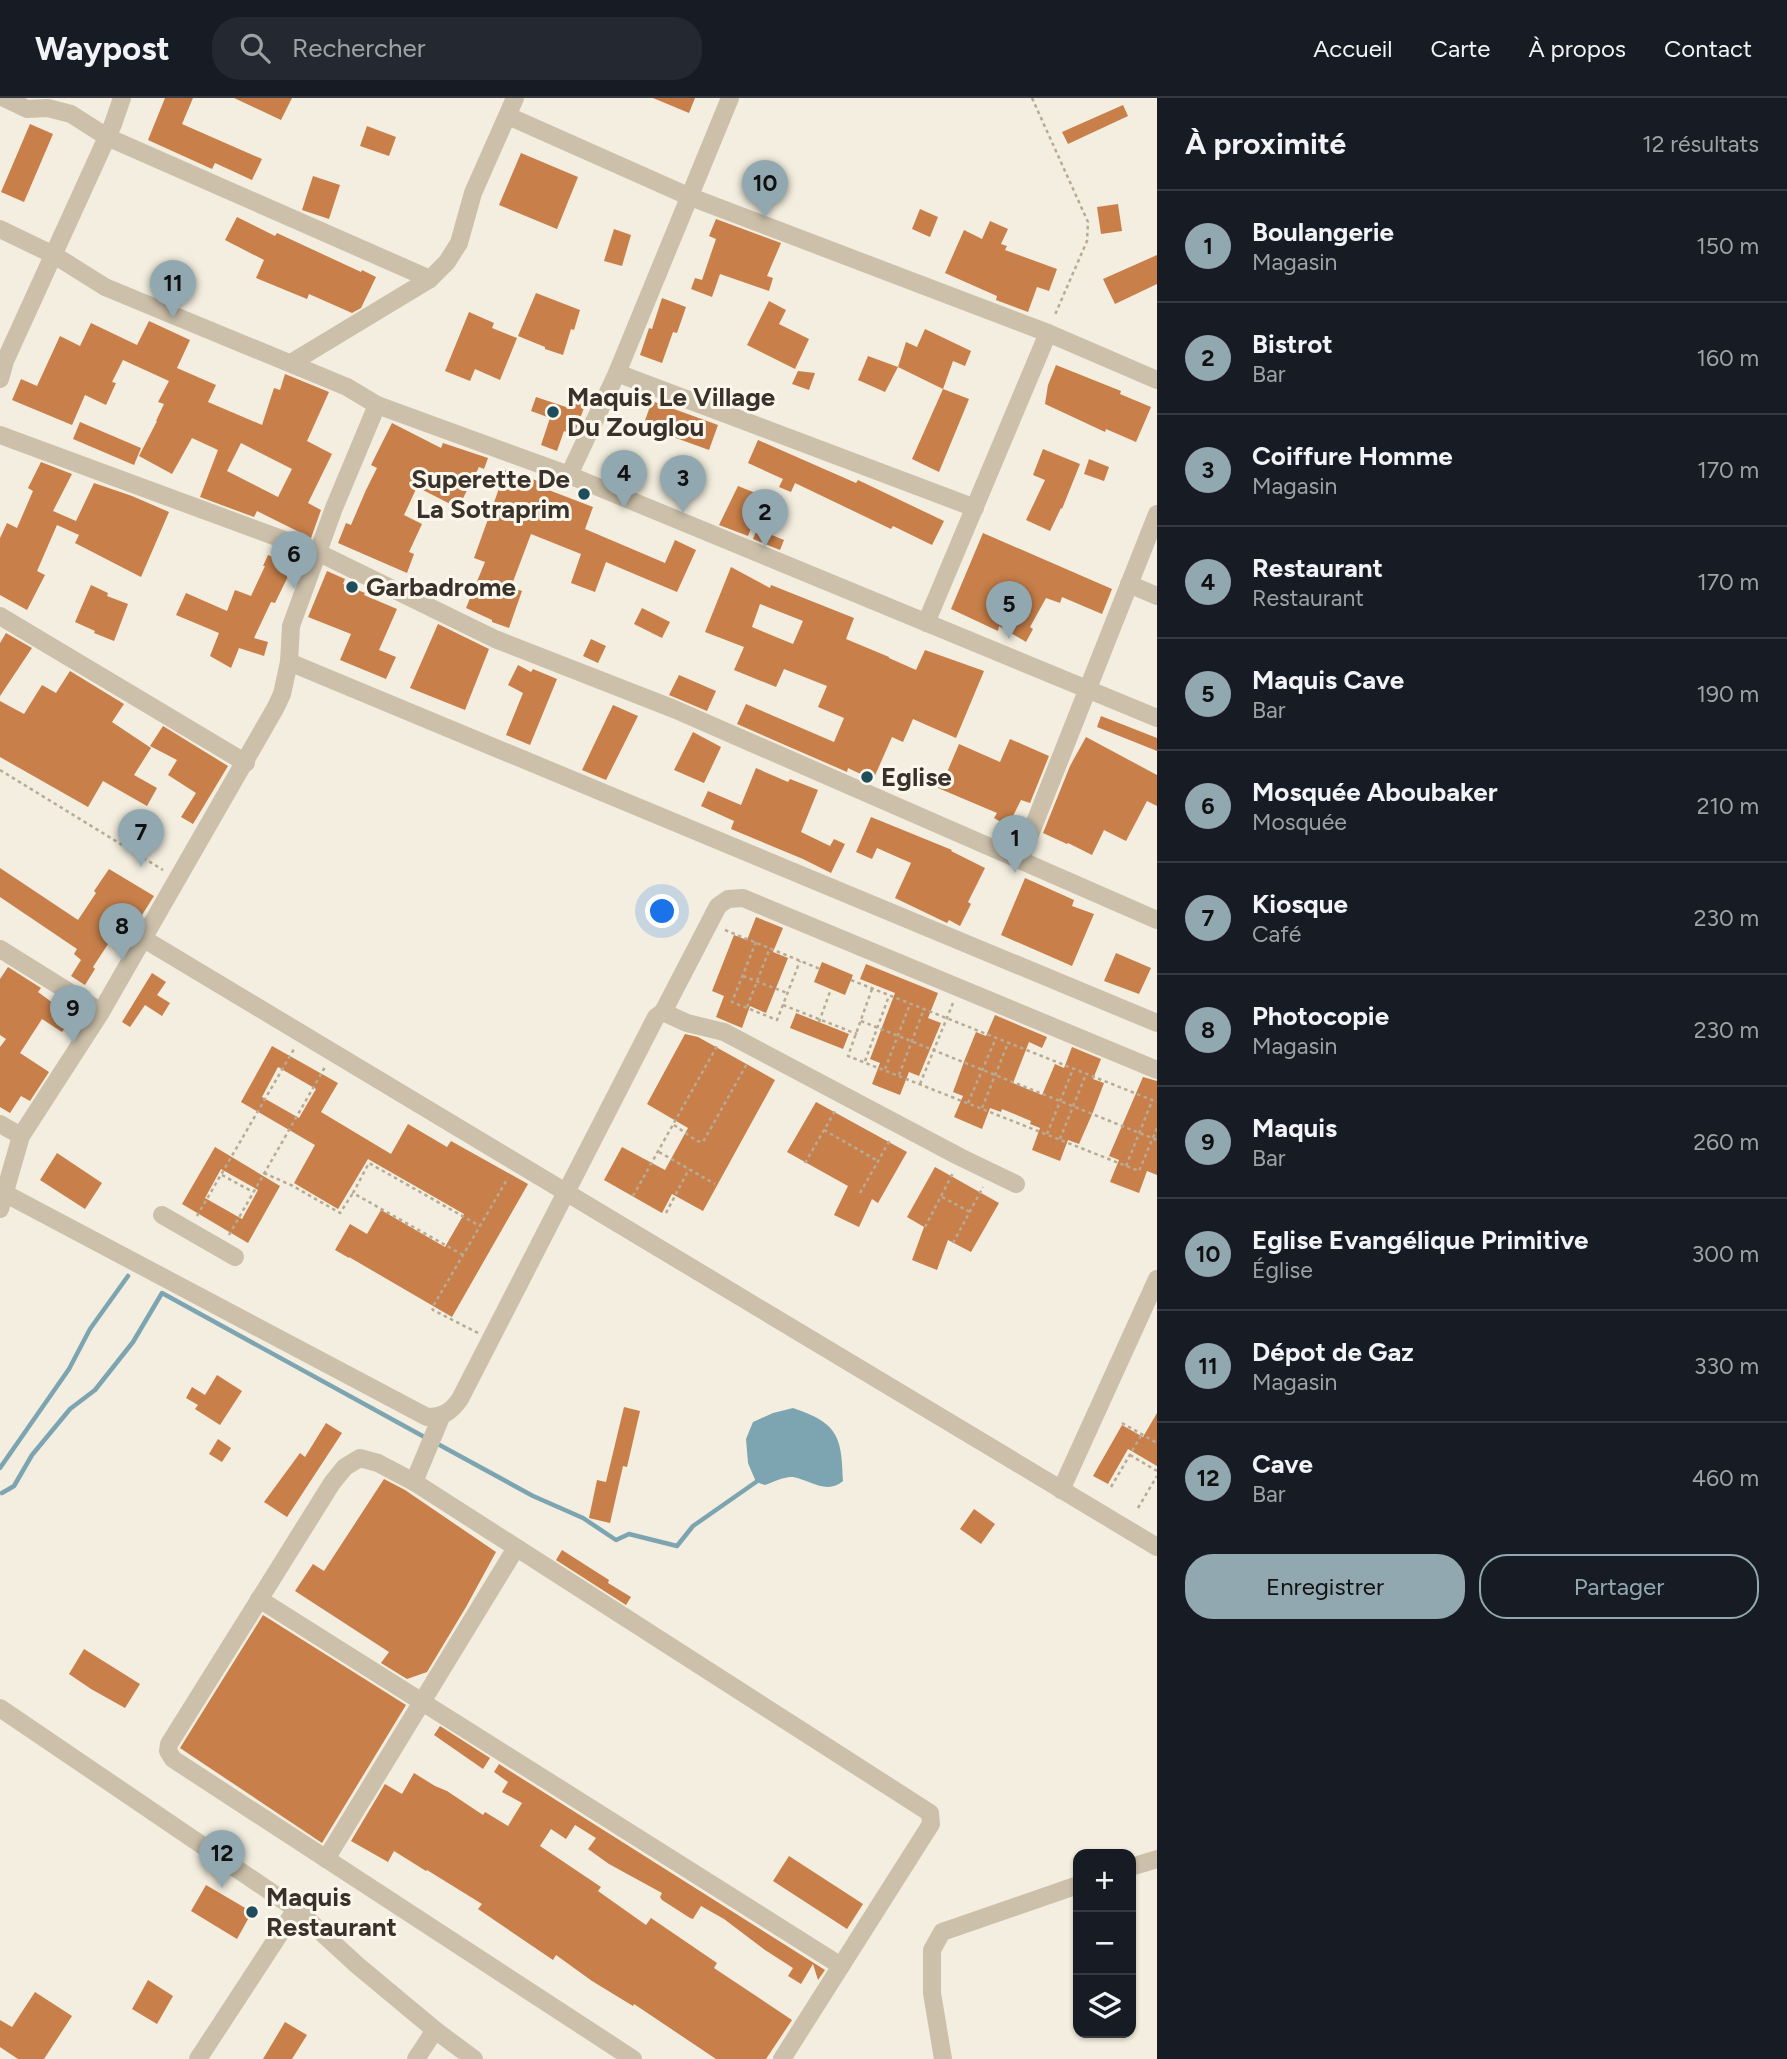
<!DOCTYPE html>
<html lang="fr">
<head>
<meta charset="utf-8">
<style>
	:root { --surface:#171b24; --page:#242831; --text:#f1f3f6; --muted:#9ea1a6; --line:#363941; --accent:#92a8b1 }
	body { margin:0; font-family:Figtree,sans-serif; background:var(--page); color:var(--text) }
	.controls { position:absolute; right:21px; bottom:21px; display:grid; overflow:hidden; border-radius:14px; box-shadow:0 2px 5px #0004 }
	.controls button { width:63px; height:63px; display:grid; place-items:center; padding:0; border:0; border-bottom:2px solid var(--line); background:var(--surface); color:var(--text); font:35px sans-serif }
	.you { position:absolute; left:663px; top:814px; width:24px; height:24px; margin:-18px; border:5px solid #fff; border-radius:50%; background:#1a73e8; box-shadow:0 0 0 10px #1a73e833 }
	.badge { display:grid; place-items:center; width:46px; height:46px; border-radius:50%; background:var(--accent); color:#111; font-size:23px; font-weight:700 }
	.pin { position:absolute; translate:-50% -58px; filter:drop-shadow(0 2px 4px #0008) }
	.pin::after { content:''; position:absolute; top:37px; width:24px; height:21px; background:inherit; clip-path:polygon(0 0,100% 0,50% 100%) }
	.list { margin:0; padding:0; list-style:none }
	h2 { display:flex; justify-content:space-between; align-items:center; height:91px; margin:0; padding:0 28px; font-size:30px }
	h2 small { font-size:23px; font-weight:400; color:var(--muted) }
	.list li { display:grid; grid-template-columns:46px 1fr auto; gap:21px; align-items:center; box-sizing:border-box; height:112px; padding:0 28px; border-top:2px solid var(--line) }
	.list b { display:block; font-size:26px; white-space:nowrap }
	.list p { margin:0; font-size:23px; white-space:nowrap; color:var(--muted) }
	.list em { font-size:23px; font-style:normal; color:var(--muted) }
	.actions { display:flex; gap:14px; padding:21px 28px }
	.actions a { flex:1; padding:16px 0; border:2px solid var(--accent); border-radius:28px; text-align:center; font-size:24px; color:var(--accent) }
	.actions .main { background:var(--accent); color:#111 }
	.icon { flex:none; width:38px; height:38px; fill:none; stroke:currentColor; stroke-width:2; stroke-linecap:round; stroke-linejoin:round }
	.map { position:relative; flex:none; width:1157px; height:1961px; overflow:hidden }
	header { display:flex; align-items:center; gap:42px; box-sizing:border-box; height:98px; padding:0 35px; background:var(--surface); border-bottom:2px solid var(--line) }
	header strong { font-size:33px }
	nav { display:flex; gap:38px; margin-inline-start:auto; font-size:24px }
	.search { width:490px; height:63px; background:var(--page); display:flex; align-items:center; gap:18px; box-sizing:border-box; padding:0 24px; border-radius:28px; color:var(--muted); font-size:26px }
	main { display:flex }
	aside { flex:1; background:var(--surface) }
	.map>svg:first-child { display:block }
	.water { fill:#7da5b1 }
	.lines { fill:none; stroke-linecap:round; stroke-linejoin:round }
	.stream { stroke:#7da5b1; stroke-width:4.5 }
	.building { fill:#c87f49; fill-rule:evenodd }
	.path { stroke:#b8aa94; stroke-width:2.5; stroke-dasharray:3.5 3.5; stroke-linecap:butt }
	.minor { stroke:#ccc0aa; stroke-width:18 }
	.poi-dot { fill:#1e4d5c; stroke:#fbf7ec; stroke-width:2.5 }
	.labels { text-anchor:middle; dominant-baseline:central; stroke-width:6; stroke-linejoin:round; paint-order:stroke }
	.poi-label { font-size:26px; font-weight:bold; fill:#3a322a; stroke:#fbf7ec; text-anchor:start }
</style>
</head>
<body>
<header>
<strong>Waypost</strong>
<div class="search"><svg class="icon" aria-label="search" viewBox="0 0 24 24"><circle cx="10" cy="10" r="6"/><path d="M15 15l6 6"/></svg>Rechercher</div>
<nav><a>Accueil</a><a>Carte</a><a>À propos</a><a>Contact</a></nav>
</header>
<main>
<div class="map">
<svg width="1157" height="1961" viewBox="0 0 1157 1961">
	<rect width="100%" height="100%" fill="#f3eedf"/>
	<path class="water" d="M793,1310C837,1325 842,1337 843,1383C827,1397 810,1382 793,1379C785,1378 773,1384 765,1387L756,1384L748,1365L746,1341L753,1324L773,1315Z"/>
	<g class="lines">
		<g class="stream">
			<path d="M436,1345L533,1398L583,1420L616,1442L629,1436L677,1448L693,1428L756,1384"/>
			<path d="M0,1370L69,1271L90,1231L128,1178"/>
			<path d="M2,1395L14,1388L32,1357L70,1311L95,1292L133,1244L162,1195L428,1341"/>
		</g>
	</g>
	<g class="building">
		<path d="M165,0H193L182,26L262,61L252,82L215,65L212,71L148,42Z"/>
		<path d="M234,0H292L281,22Z"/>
		<path d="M653,0H695L689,15Z"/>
		<path d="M1123,7L1128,18L1068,46L1062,34Z"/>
		<path d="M30,26L53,36L24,104L1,94Z"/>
		<path d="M367,28L396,39L389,58L360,48Z"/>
		<path d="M521,55L578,79L557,131L499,107Z"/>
		<path d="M313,78L340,87L329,121L302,112Z"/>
		<path d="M1118,106L1122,133L1101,136L1097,109Z"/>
		<path d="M920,111L938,119L930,139L912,131Z"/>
		<path d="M237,119L275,138L277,135L361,174L362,172L376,179L361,210L352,215L309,196L307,201L256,180L264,162L225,142Z"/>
		<path d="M716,121L781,145L767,178L773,180L769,193L720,176L712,199L691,191L695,180L702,182L716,141L709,138Z"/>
		<path d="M990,123L1008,131L1001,146L1007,148L1005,152L1057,171L1049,193L1037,189L1028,214L996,202L997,198L945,175L964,132L982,141Z"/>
		<path d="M614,131L631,137L622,168L604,163Z"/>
		<path d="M1157,157V186L1115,206L1103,181Z"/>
		<path d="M536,195L580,212L574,232L571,231L563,257L545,251V249L518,238Z"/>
		<path d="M662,200L686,209L677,235L673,234L662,265L640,257L649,230L652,231Z"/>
		<path d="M769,203L786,212L779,226L809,241L795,271L747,247Z"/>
		<path d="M469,214L494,225L492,230L517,240L500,282L475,271L470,283L445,273Z"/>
		<path d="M149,223L190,242L177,270L216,287L208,304L262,327L274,290L280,292L285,276L329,294L307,343L332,356L308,405L321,412L311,440L257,413L254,419L200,399L218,352L192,340L172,376L139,358L157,323H156L164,306L158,304L169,283L123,262L112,284L116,285L106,307L85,297L72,327L12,302L21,281L37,288L60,238L80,248L91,225L137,247ZM241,345L292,371L278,399L227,373Z"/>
		<path d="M925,231L971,253L965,268L953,263L943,291L898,269L906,244L917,249Z"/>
		<path d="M868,258L898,269L885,294L858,282Z"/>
		<path d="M1056,267L1121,293L1120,296L1151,309L1136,344L1106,331L1105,334L1045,306L1048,287Z"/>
		<path d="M798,273L815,275L809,292L792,286Z"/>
		<path d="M943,291L969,301L939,374L912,361Z"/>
		<path d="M572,293L588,299L574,337L564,333L557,353L541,347L550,320L531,313L536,299L566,309Z"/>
		<path d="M652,303L718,327L709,352L643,328Z"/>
		<path d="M80,324L141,350L134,367L73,341Z"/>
		<path d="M392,325L441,350L443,345L488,360L484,371L479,369L458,410L417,389L404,417L422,426L409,454L414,456L407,475L338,445L346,425L351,427L366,392L377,370L371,367Z"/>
		<path d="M758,342L856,385L858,382L944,423L932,447L893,428L891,431L795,385L791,394L779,389L783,381L748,365Z"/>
		<path d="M1043,351L1080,366L1062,411L1061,410L1050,433L1026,422L1045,382L1033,377Z"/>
		<path d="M1089,361L1109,369L1104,383L1084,376Z"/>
		<path d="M41,364L72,376L53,413L76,423L94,385L132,398L169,414L141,479L75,445L79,437L57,427L37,473L45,477L27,512L0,497V440L7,425L17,430L33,393L28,390Z"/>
		<path d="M506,371L548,387L546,391L593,409L585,431L665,465L675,442L696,452L677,494L606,464L595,494L571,485L581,456L531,436L511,489L522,493L509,530L492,524V522L466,510L485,464L474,460Z"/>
		<path d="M738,388L763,398L748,438L719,427Z"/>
		<path d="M757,431L784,442L780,452L753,441Z"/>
		<path d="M983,435L1112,491L1102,516L1062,499L1060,505L1046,500L1030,529L1033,531L1026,544L999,528L998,533L951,511Z"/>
		<path d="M268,457L293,468L275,505L271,504L254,540L268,544L264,558L239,550L231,570L210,558L219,535L176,517L186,495L227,513L235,492L251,498L265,468H263Z"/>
		<path d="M731,469L770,490L771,487L854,520L846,541L889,559V560L916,572L925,552L984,573L956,640L913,621L903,644L892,639L873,682L848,670L847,674L737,626L746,606L834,644L844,620L818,609L827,588L784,571L776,589L734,572L744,549L705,534ZM760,506L803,523L793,546L752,529Z"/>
		<path d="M327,473L345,481L343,486L365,495L364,497L397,511L379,552L396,559L386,581L340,562L351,536L308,519Z"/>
		<path d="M91,487L108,495L107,498L128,506L114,543L94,535L95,533L75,524Z"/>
		<path d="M642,510L670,524L662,540L634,526Z"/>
		<path d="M438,526L489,551L465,612L410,590Z"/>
		<path d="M6,535L32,550L0,598V545Z"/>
		<path d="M591,541L606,548L598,565L583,558Z"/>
		<path d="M518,567L531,574L533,571L557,581L530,647L506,637L523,595L508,587Z"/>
		<path d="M70,573L124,606L112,624L151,650L134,677L157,690L147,708L103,683L88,709L0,659V603L24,616L42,587L56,595Z"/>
		<path d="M679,577L716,593L707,613L669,597Z"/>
		<path d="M613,607L638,618L606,682L582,672Z"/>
		<path d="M1101,618L1157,640V653L1097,629Z"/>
		<path d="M163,628L228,668L193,726L181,719L196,695L168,677L177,662L150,648Z"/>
		<path d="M693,634L721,649L704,685L674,672Z"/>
		<path d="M1086,639L1157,677V708L1147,703L1126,743L1104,732L1092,757L1068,745L1067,746L1043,735L1070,668Z"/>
		<path d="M1010,641L1049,658L1030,705L1021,702L1008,728L994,720L997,715L938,690L943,678L945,679L959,646L1000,664Z"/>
		<path d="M756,670L788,684L790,681L818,692L801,734L830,748L834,741L845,746L831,775L803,761L731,731L734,723L701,708L708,693L741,707Z"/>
		<path d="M871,719L952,752L951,753L985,770L968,804L971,806L960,828L949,822L947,825L895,800L911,765L877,750L872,761L856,754Z"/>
		<path d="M0,770L78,822L96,795L94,793L109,771L154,798L123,847L112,840L93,869L95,871L85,887L71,878L81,862L74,856L77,851L0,799Z"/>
		<path d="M1025,780L1074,802L1072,808L1094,816L1072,868L1001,837Z"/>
		<path d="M756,819L783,830L773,854L788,860L766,915L750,908L742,930L716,919L724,898L712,893L734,837L747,842Z"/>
		<path d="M1116,855L1151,870L1139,896L1104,883Z"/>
		<path d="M822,864L853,877L845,897L814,884Z"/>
		<path d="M866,866L938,895L928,920L941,925L919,978L909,974L900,997L872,986L880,965L870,961L895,895L860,881Z"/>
		<path d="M8,869L41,890L38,894L72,919L62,934L42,921L20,955L49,974L30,1003L21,998L10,1015L0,1009V949L6,941L0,937V881Z"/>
		<path d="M152,875L166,884L157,897L170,905L162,918L145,907L130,929L122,924Z"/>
		<path d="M796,915L849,936L843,951L790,930Z"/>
		<path d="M995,917L1047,939L1042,950L1029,944L1013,985L1042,997L1055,966L1064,970L1072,949L1101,961L1093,981L1104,985L1093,1014L1079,1046L1068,1042L1060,1063L1032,1052L1040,1030L1030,1026L1031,1023L1002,1011L1001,1014L990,1010L982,1031L954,1019L963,998L953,994L965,961L976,934L986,938Z"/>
		<path d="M685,936L698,939L775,982L703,1113L672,1096L662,1115L604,1082L622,1049L665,1072L688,1030L647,1006Z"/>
		<path d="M272,948L338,985L321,1014L391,1056L408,1026L447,1049L451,1043L528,1086L452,1219L349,1159V1160L335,1152L350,1126L367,1136L381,1112L445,1149L464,1116L368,1061L338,1111L294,1085L315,1047L241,1004ZM278,969L316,991L299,1020L262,999Z"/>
		<path d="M1143,979L1157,983V1077L1147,1073L1139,1095L1110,1084L1119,1062L1109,1058Z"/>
		<path d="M816,1004L907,1054L878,1105L872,1101L859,1129L834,1117L848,1088L787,1054Z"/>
		<path d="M215,1049L280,1088L248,1145L182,1106ZM221,1071L258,1092L242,1121L205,1100Z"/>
		<path d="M57,1055L102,1085L85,1111L40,1082Z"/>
		<path d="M935,1069L999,1105L971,1154L948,1142L937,1172L912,1162L924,1129L907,1119Z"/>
		<path d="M217,1277L242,1293L220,1327L195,1311L198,1307L186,1300L192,1289L205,1297Z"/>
		<path d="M624,1309L640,1313L627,1369L623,1368L610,1425L589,1420L597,1382L606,1384Z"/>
		<path d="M1157,1315V1368L1128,1351L1108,1386L1093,1378L1122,1327L1143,1339Z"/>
		<path d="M326,1325L342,1335L287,1419L264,1404L300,1355L305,1359Z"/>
		<path d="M218,1341L231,1350L222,1364L209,1356Z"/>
		<path d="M384,1381L405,1392L496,1454L466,1509L427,1574L407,1581L381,1565L389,1554L295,1493L313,1466L324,1473Z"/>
		<path d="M974,1411L995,1426L981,1446L960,1431Z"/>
		<path d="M562,1452L609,1482L608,1485L631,1499L626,1507L556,1462Z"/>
		<path d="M263,1517L406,1607L322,1745L180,1650Z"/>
		<path d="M84,1551L140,1586L125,1610L91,1591L69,1576Z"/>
		<path d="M440,1628L490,1660L483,1671L434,1637Z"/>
		<path d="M499,1666L825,1872L818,1882L813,1866L801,1886L788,1878L793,1870L765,1852L724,1821L701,1808L693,1821L690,1820L662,1802L660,1799L662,1795L609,1766L588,1751L596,1740L575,1727L566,1741L551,1731L540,1748L601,1789L598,1793L646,1827L651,1820L717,1865L714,1870L792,1922L766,1961H716L634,1906L633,1908L592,1883L556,1857L553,1862L478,1811L482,1806L427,1772L426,1773L394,1753L388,1764L351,1743L385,1686L402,1696L414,1675L435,1688L447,1693L483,1717L485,1714L508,1728L522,1705L502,1694L508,1684L494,1674Z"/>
		<path d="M789,1758L863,1806L847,1831L773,1783Z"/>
		<path d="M206,1787L252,1814L237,1841L191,1813Z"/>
		<path d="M148,1882L173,1898L157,1926L132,1911Z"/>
		<path d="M35,1894L72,1918L44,1961H18L0,1949V1922L12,1929Z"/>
		<path d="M285,1924L307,1937L292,1961H263Z"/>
	</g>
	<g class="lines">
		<g class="path">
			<path d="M1032,0L1088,124L1087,143L1054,219"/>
			<path d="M0,672L163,772"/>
			<path d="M725,832L820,871"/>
			<path d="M756,844L732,904L777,922L800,863"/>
			<path d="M743,878L787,895"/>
			<path d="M851,882L1157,1004"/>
			<path d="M872,891L848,958L1139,1073L1157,1030"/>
			<path d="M783,907L857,936"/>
			<path d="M747,909L770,850"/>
			<path d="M861,923L1157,1042"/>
			<path d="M819,924L831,891"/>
			<path d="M865,963L889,898"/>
			<path d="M885,971L910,906"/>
			<path d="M899,977L924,911"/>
			<path d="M920,986L953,905"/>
			<path d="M968,1005L996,940"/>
			<path d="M982,1010L1008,945"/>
			<path d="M674,1027L697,1043L703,1044L748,964"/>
			<path d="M824,1032L878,1063"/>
			<path d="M1047,1036L1073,971"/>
			<path d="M1060,1041L1086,976"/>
			<path d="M659,1054L715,1086"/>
			<path d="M805,1065L835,1013"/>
			<path d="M1126,1068L1152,1003"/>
			<path d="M264,1075L293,1088L340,1115L353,1095"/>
			<path d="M222,1077L253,1094"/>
			<path d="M860,1095L890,1042"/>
			<path d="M633,1098L717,948"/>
			<path d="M942,1099L970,1114"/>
			<path d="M666,1115L689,1071"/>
			<path d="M197,1118L294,951"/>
			<path d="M925,1129L953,1075"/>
			<path d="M229,1137L325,969"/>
			<path d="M953,1145L983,1089"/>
			<path d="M463,1157L353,1095L369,1065L480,1128"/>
			<path d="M478,1235L433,1212L432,1210L508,1080"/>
			<path d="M1122,1325L1157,1345"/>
			<path d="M1130,1357L1157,1373"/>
			<path d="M1111,1389L1142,1336"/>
			<path d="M1138,1410L1157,1378"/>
		</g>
		<g class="minor">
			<path d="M4,0L27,11L48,10L71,16L107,39L430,181"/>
			<path d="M508,18L688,98L1048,235L1157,282"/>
			<path d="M0,131L54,157L105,189L347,289L377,307"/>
			<path d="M291,265L430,181L447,164L459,145L473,95L515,0"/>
			<path d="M617,275L975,410"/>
			<path d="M0,281L5,263L113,26L122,0"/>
			<path d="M0,337L317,454L495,541L674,611L1157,822"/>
			<path d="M569,377L1157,620"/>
			<path d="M1129,486L1157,498"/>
			<path d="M0,518L246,665"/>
			<path d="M926,525L1048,235"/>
			<path d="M289,564L1157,925"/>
			<path d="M1020,762L1157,416"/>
			<path d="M144,841L1157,1449"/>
			<path d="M0,851L101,914"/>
			<path d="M663,914L718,808L728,801L743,800L1157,972"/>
			<path d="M0,1026L21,1038"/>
			<path d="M4,1095L427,1319C443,1319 451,1314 460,1301L656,919L663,914L687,925L724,934L960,1059L1016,1086"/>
			<path d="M0,1111L21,1038L101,914L276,609L282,596L289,564L291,528L334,410L377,307L569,377L617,275L730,0"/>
			<path d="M162,1117L235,1159"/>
			<path d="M414,1384L441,1319"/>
			<path d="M1061,1392L1157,1181"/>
			<path d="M259,1501L841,1868"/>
			<path d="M0,1610L296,1811L357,1867L435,1932L474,1961"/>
			<path d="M326,1761L516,1450"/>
			<path d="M1131,1769L1157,1761"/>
			<path d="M198,1961L296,1811"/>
			<path d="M416,1961L435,1932"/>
			<path d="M633,1961L173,1661L168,1653L169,1646L332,1385L345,1369L360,1360L378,1365L414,1384L930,1715L931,1726L782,1961"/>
			<path d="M943,1961L932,1895V1852L942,1834L1078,1787"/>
		</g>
	</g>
	<g class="poi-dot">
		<circle cx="553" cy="314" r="7"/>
		<circle cx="584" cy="396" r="7"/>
		<circle cx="352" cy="489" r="7"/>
		<circle cx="867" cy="679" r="7"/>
		<circle cx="252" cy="1814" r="7"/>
	</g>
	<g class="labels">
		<g class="poi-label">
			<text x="567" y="299">Maquis Le Village<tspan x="567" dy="30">Du Zouglou</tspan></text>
			<text x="570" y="381" text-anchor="end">Superette De<tspan x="570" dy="30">La Sotraprim</tspan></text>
			<text x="366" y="489">Garbadrome</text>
			<text x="881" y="679">Eglise</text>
			<text x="266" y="1799">Maquis<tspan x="266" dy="30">Restaurant</tspan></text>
		</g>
	</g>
</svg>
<div class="controls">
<button>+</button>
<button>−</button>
<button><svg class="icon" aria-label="layers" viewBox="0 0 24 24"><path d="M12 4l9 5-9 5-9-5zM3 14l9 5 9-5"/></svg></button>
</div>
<div class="you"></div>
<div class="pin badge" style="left:1015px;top:775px">1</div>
<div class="pin badge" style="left:765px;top:449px">2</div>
<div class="pin badge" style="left:683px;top:415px">3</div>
<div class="pin badge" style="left:624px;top:410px">4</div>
<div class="pin badge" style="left:1009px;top:541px">5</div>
<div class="pin badge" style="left:294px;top:491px">6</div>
<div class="pin badge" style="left:141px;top:769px">7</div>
<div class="pin badge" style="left:122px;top:863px">8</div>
<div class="pin badge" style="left:73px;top:945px">9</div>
<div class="pin badge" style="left:765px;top:120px">10</div>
<div class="pin badge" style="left:173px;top:220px">11</div>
<div class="pin badge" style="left:222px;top:1790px">12</div>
</div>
<aside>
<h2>À proximité<small>12 résultats</small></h2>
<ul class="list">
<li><span class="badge">1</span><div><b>Boulangerie</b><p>Magasin</p></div><em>150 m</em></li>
<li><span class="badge">2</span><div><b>Bistrot</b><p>Bar</p></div><em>160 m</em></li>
<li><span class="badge">3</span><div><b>Coiffure Homme</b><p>Magasin</p></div><em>170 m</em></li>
<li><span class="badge">4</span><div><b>Restaurant</b><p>Restaurant</p></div><em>170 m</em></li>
<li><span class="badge">5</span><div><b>Maquis Cave</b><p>Bar</p></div><em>190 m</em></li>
<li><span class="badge">6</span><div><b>Mosquée Aboubaker</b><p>Mosquée</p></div><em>210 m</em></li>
<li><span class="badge">7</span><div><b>Kiosque</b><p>Café</p></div><em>230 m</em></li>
<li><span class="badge">8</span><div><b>Photocopie</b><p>Magasin</p></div><em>230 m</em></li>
<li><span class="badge">9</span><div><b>Maquis</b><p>Bar</p></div><em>260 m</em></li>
<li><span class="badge">10</span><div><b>Eglise Evangélique Primitive</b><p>Église</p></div><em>300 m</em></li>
<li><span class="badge">11</span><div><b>Dépot de Gaz</b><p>Magasin</p></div><em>330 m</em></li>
<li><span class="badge">12</span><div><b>Cave</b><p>Bar</p></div><em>460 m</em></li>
</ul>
<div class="actions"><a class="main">Enregistrer</a><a>Partager</a></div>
</aside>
</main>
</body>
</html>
